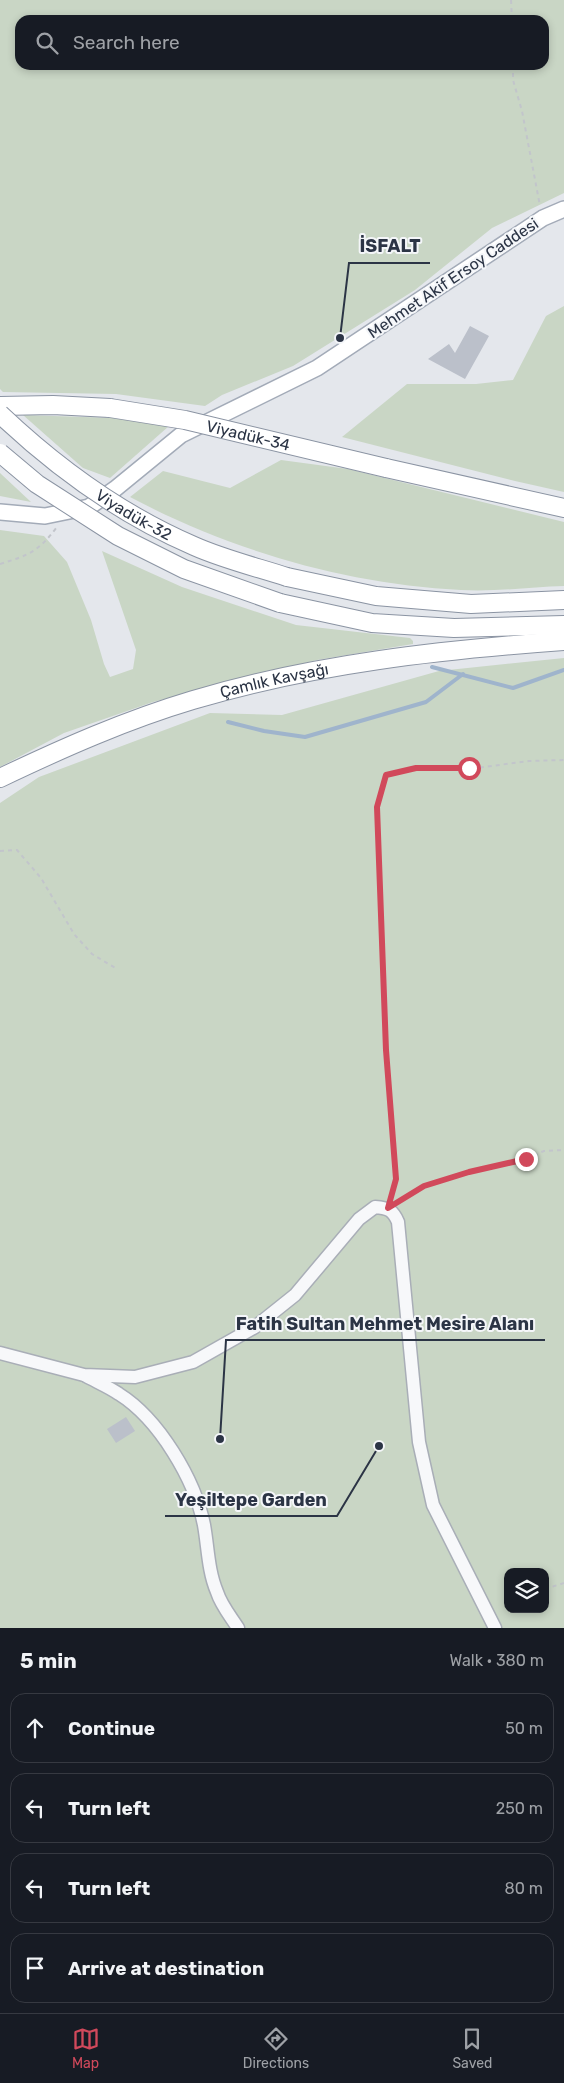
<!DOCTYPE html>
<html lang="en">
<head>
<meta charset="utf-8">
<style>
	:root { --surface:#171b24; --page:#242831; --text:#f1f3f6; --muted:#9ea1a6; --line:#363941; --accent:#d1495b }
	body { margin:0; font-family:Rubik,sans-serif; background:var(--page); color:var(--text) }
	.controls { position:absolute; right:15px; bottom:15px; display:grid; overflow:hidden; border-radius:10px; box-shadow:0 2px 8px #0003 }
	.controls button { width:45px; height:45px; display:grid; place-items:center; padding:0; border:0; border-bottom:1px solid var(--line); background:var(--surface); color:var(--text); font:25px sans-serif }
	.stop { position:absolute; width:15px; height:15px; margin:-11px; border:4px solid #d1495b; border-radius:50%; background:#fff }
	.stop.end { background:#d1495b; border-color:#fff; box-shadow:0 1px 5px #0008 }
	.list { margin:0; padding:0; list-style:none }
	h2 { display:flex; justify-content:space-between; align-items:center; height:65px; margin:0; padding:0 20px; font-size:21px }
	h2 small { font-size:16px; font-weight:400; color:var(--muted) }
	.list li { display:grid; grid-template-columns:32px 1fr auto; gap:15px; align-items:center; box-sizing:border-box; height:70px; margin:0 10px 10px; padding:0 10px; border:1px solid var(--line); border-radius:15px }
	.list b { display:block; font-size:19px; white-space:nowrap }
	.list em { font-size:16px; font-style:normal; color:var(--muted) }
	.icon { flex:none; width:28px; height:28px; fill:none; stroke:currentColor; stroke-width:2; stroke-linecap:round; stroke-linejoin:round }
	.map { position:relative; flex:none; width:564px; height:1628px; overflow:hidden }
	.search { position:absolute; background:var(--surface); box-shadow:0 2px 8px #0003; left:15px; right:15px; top:15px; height:55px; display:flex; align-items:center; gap:12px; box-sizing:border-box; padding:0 18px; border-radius:15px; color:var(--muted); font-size:19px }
	.sheet { height:385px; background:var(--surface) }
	nav { display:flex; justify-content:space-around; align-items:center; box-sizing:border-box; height:70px; border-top:1px solid var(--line); background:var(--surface); font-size:14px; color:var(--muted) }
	nav a { display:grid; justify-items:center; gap:2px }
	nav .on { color:var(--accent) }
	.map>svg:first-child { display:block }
	.green { fill:#c9d6c5; fill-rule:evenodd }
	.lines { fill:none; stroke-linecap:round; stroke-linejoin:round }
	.stream { stroke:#9fb4cc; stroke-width:4 }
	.building { fill:#bbc0ca }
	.minor-casing { stroke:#a9aeb7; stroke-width:15 }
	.major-casing { stroke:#a3abb8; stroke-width:18 }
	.highway-casing { stroke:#8b94a3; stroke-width:20 }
	.path { stroke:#c2c5cb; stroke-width:2; stroke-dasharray:4 4; stroke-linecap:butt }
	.minor { stroke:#f7f8fa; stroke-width:12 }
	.major { stroke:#fff; stroke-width:15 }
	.highway { stroke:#fff; stroke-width:18 }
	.highway-bridge-casing { stroke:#8b94a3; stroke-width:20; stroke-linecap:butt }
	.highway-bridge { stroke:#fff; stroke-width:18 }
	.route { stroke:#d1495b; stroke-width:6 }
	.labels { text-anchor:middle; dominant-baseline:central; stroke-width:4; stroke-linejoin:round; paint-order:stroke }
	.street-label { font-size:16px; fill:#2b3445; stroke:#f4f6f9 }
	.leader { fill:none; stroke:#2b3445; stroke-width:2 }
	.callout-dot { fill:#2b3445; stroke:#f4f6f9; stroke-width:2 }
	.callout-label { font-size:18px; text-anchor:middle; font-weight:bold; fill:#2b3445; stroke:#f4f6f9; stroke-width:4; stroke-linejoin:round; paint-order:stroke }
</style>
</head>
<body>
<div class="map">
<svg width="564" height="1628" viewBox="0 0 564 1628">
	<rect width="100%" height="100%" fill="#e4e7ec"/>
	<g class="green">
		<path d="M0,0H564V193L492,228L415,290L293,366L222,395L205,406L116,394L3,392L0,389ZM20,20H544V65H20Z"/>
		<path d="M564,306V492L515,481L342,437L407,384H476L513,380L546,316Z"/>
		<path d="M23,415L114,418L169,426L110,478L83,468Z"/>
		<path d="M281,460L348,469L564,522V586C530,587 495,592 461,590C346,584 232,551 130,497L163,471L230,488Z"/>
		<path d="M0,473L31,502L0,496Z"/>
		<path d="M0,530L44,536L67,562L91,620L104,664L110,677L133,669L136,650L102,551L182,587L296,625L410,638L413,641V644L317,660L153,702L64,733L0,767Z"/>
		<path d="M564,658V1628H0V803L39,777L210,713L282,715L439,671ZM508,1572H545V1609H508Z"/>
	</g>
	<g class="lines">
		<g class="stream">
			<path d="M432,667L513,688L564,670"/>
			<path d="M228,722L264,731L305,737L426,702L463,674"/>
		</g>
	</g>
	<g class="building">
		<path d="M470,326L489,336L465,379L428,359L449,344L455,353Z"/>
		<path d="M126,1417L135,1431L116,1443L107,1429Z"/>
	</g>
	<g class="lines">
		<defs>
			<g id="minor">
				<path d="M0,1353L84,1375L135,1377L193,1362L255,1327L295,1295L359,1219L375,1207C388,1208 393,1210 398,1222L419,1442L433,1505L495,1628"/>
				<path d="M86,1376C97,1382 109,1387 119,1394C159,1419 195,1480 204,1525C208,1547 208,1571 217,1592C221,1605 231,1617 238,1628"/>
			</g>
			<path id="major" d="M0,512L45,516L89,507L115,489L181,435L317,368L543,218L564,209"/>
			<g id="highway">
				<path d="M0,406L53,405L110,408"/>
				<path d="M386,468L564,508"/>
				<path d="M287,577L376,596L471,604L564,600"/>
				<path d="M280,603L372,623L454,628L564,625"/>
				<path id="s1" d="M0,778C63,748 126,720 193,700C313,664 440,650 564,641"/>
			</g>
		</defs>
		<use href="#minor" class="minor-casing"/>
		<use href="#major" class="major-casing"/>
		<use href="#highway" class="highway-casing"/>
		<g class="path">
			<path d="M511,0L512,20"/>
			<path d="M513,65V80L522,111L540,206"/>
			<path d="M0,564C29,555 38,552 57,527"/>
			<path d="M0,851L17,850L41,878L74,934L92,954L117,969"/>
			<path d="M391,1198L396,1179L386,1049L377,807L386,775L416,769H469L529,761L564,760"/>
			<path d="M399,1202L424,1186L469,1172L526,1159L544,1151L564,1150"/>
			<path d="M545,1589L564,1583"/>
		</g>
		<use href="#minor" class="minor"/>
		<use href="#major" class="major"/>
		<use href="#highway" class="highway"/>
		<defs>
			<g id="highway-bridge">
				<path id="s2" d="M110,408L185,420L386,468"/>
				<path id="s3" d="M0,414C56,467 122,515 194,546C223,559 256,567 287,577"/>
				<path d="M0,453L37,484L118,536L184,569L280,603"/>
			</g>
		</defs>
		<use href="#highway-bridge" class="highway-bridge-casing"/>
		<use href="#highway-bridge" class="highway-bridge"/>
	</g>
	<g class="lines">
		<path class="route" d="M469,768H416L386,775L377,807L386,1050L396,1179L388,1208L424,1186L469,1172L526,1159"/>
	</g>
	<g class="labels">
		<g class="street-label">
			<text transform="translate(453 278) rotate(-34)">Mehmet Akif Ersoy Caddesi</text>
			<text stroke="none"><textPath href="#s2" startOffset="141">Viyadük-34</textPath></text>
			<text stroke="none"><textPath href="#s3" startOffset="168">Viyadük-32</textPath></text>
			<text stroke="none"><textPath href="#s1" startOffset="292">Çamlık Kavşağı</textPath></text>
		</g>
	</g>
	<path class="leader" d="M340 338L349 263H430M220 1439L226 1340H545M379 1446L337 1516H165"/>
	<g class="callout-dot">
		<circle cx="340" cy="338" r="5"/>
		<circle cx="220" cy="1439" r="5"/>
		<circle cx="379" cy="1446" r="5"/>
	</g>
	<g class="callout-label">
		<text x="390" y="252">İSFALT</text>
		<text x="385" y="1330">Fatih Sultan Mehmet Mesire Alanı</text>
		<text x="251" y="1506">Yeşiltepe Garden</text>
	</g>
</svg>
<div class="controls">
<button><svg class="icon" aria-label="layers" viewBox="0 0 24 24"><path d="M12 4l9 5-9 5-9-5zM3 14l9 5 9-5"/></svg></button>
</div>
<div class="stop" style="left:469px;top:768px"></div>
<div class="stop end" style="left:526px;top:1159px"></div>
<div class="search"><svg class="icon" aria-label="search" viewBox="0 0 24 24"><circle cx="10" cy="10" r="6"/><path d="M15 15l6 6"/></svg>Search here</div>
</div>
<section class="sheet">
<h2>5 min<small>Walk · 380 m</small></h2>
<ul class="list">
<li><svg class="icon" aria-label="ahead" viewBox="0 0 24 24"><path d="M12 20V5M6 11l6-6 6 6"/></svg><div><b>Continue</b></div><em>50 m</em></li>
<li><svg class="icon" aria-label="left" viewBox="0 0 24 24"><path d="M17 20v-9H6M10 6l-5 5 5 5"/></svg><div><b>Turn left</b></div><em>250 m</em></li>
<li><svg class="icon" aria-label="left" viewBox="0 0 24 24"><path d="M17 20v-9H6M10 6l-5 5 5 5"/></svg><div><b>Turn left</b></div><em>80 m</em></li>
<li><svg class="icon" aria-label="arrive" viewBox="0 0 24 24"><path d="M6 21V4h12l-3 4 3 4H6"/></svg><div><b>Arrive at destination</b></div></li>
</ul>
</section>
<nav>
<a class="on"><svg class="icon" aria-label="map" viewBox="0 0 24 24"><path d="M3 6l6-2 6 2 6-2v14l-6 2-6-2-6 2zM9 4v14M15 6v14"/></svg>Map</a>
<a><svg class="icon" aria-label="directions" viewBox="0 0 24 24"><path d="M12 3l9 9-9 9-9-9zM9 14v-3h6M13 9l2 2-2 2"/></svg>Directions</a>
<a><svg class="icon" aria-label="saved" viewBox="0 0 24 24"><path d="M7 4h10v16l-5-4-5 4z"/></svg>Saved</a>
</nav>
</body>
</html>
